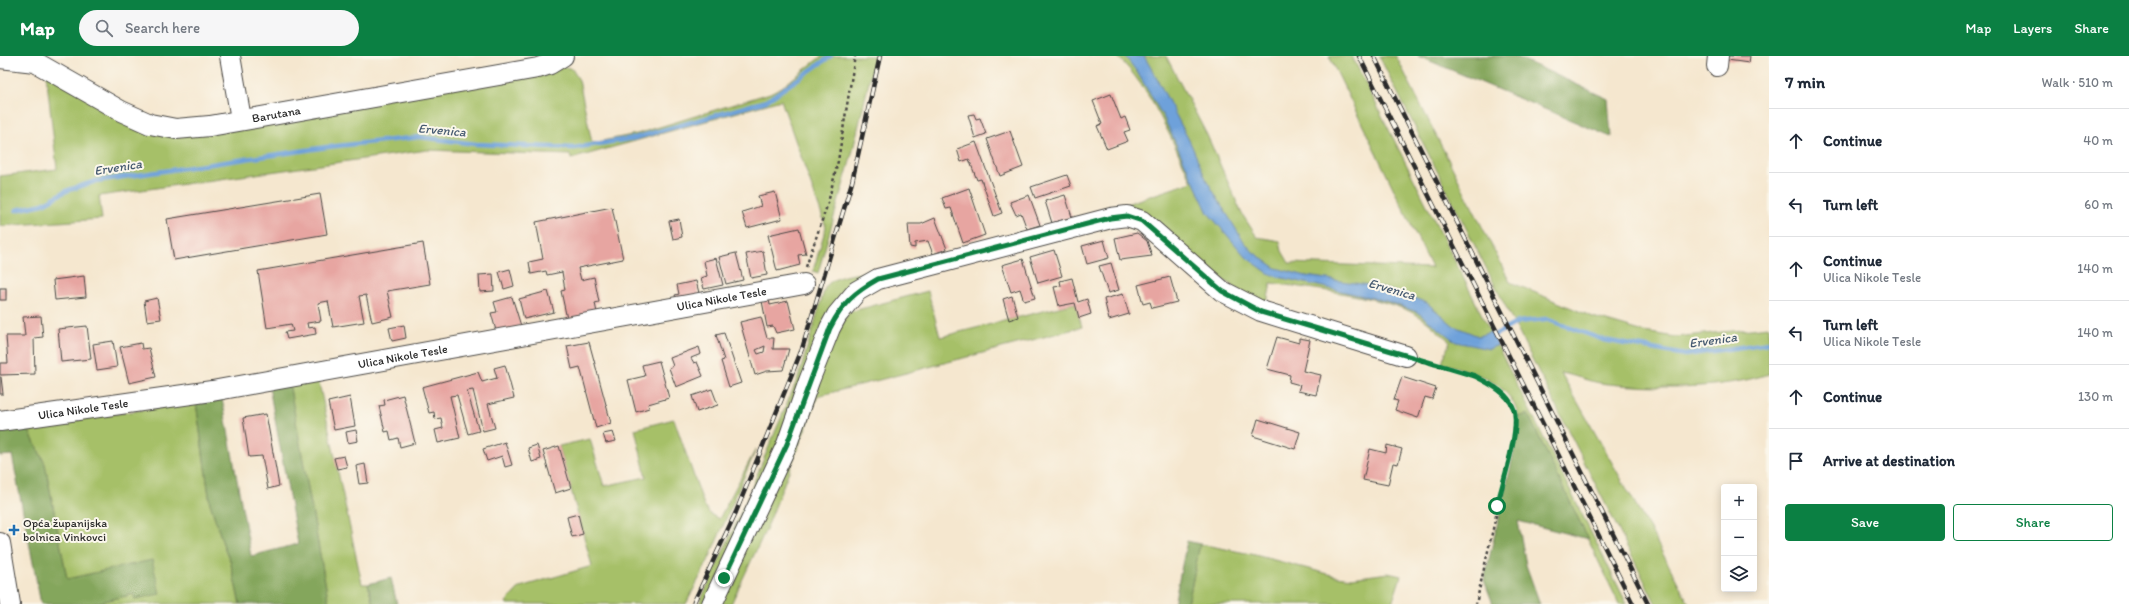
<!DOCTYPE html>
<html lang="en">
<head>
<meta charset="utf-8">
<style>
	:root { --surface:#fff; --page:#f6f6f7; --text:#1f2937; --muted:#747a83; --line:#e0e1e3; --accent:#0b8043 }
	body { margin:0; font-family:Itim,sans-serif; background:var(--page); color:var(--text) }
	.controls { position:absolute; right:12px; bottom:12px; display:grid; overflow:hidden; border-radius:4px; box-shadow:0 2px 10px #0003 }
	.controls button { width:36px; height:36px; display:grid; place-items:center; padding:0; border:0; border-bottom:1px solid var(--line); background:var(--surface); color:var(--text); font:20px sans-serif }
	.stop { position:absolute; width:12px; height:12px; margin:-9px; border:3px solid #0b8043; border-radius:50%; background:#fff }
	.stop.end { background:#0b8043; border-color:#fff; box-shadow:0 1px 4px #0008 }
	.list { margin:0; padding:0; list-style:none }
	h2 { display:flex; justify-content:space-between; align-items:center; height:52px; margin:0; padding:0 16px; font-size:17px }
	h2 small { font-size:13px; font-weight:400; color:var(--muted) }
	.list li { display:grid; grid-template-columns:26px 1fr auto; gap:12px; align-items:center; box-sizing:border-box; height:64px; padding:0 16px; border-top:1px solid var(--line) }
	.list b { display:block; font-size:15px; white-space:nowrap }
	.list p { margin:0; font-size:13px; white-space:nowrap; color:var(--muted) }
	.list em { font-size:13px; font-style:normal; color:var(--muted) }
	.actions { display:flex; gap:8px; padding:12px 16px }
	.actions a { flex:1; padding:9px 0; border:1px solid var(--accent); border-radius:4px; text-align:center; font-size:14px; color:var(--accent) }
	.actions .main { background:var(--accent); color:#fff }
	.icon { flex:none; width:22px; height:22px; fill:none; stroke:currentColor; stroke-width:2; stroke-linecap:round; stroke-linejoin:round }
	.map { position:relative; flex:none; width:1769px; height:548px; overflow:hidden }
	header { display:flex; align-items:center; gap:24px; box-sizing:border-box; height:56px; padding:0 20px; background:var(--accent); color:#fff }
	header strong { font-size:19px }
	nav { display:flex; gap:22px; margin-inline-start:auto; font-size:14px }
	.search { width:280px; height:36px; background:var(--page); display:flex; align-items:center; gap:10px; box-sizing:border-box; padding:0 14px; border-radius:22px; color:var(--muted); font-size:15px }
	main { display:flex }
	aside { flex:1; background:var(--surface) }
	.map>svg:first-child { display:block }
	.green { fill:#a6c067; stroke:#687649 }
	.forest { fill:#84a65c; stroke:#586844 }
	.water { fill:#6ea1da; stroke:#4c6682 }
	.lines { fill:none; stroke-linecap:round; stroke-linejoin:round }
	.stream { stroke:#6ea1da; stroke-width:4.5 }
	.building { fill:#e7a5a1; fill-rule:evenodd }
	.minor-casing { stroke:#494744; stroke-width:22 }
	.path { stroke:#494744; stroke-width:2.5; stroke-dasharray:3 3; stroke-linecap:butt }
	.minor { stroke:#fff; stroke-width:20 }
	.rail-casing { stroke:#2b2b2b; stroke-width:4.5 }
	.rail { stroke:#fbf7ec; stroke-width:3; stroke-dasharray:9; stroke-linecap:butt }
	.route { stroke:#0b8043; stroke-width:5 }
	.poi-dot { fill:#1f6fb2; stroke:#fbf7ec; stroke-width:1.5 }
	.labels { text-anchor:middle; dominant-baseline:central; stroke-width:4; stroke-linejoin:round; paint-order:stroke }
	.street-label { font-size:12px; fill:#2b2b2b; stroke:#fbf7ec }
	.poi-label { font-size:12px; fill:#2b2b2b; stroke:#fbf7ec; text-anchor:start }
	.water-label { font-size:13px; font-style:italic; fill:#465a71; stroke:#fbf7ec }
</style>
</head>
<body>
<header>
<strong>Map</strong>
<div class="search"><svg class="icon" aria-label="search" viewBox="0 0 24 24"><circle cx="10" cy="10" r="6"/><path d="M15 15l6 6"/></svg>Search here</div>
<nav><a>Map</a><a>Layers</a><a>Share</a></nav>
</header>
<main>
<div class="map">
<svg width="1769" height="548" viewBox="0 0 1769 548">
	<rect width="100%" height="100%" fill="#fbf7ec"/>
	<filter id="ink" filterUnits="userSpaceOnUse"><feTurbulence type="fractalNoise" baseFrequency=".025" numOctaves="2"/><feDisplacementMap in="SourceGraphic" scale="8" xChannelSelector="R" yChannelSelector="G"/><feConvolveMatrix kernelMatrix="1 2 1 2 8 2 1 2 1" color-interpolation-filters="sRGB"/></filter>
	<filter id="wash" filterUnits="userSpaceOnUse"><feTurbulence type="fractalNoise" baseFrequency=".012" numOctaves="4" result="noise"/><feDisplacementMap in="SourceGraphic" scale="16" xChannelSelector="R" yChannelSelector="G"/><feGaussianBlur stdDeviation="0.9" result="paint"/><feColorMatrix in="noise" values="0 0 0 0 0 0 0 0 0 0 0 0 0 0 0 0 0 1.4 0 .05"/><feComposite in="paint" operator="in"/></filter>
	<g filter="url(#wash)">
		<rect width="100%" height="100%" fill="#f5e7cf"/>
		<g class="green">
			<path d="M822,0H875L852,98L818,217L813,215L826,171L781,44L571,103L570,99L427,94L99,140L102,163L0,170V120L57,113L46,17L147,72L566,11L572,13L579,24L592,87L637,78L770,37L782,31Z"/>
			<path d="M1117,0H1166L1207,79L1242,158L1257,181L1280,185L1282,195L1289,207L1432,212L1329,0H1352L1627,548H1619L1528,359L1518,361C1513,326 1470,315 1442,307L1450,285C1440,278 1432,269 1422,262C1389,240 1311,233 1271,227L1266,252L1114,152L1192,126C1171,83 1152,34 1117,0Z"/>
			<path d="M1379,0H1396L1510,226L1593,261L1644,276L1676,281L1769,271V318C1720,334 1650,333 1600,327C1587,325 1574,319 1561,317L1653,479L1689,548H1656Z"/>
			<path d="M878,215L861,227L708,548H699L746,445L799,319L825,232C834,217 862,218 878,215Z"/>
			<path d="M928,235L940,281L1075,247L1082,271L818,340L768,469L731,548H717L832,288L849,256Z"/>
			<path d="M318,322L362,528H368L373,548H329L289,327Z"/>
			<path d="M196,346L210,447L225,494L230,504L240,548H92L134,538L135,543L152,505L67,523L45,408L27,371Z"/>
			<path d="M674,363L704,449L710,458L719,463L756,393L708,505L686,548H507L506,546L520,531L592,510L559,390L590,383L604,430L646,421L635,373Z"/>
			<path d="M1200,488L1251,498L1336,520L1352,522L1388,517L1401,520L1392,548H1188Z"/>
		</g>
		<g class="forest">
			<path d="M1418,0H1515L1608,43L1611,81Z"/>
			<path d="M289,327L329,548H240L230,504L225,494L210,447L196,346L222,342L251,500L298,488L269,331Z"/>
			<path d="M1528,358L1588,483L1518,465L1526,509L1540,548H1493L1484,524L1510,414L1518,376V361Z"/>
			<path d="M27,371L45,408L67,523L152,504L160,538L135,543L134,538L92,548H41L12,399L0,400V375Z"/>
			<path d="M1187,485L1200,488L1188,548H1174Z"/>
			<path d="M391,522L397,548H373L368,528Z"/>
		</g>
		<path class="water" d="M1125,0H1144L1155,19L1190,86L1207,125L1242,183L1253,196L1276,212L1306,220L1375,230L1409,240L1427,247L1454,270L1478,280L1491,276L1498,289L1489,293L1456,286L1417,256L1386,245L1278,221L1268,217L1246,201L1208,157L1164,62L1137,16Z"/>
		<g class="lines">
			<g class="stream">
				<path d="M16,154L43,148L66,135L96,125L327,91L420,81L476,88L574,92L635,82L766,45L831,0"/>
				<path d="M1489,282L1518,266L1546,263L1604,284L1685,299L1769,287"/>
			</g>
		</g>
		<g id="blocks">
			<g class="building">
				<path d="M1727,0H1750L1749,7L1727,4Z"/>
				<path d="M1111,38L1121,63L1125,61L1130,74L1124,76L1128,85L1107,93L1097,70L1102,68L1093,45Z"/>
				<path d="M974,58L976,63L980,62L986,78L975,82L968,59Z"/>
				<path d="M1010,75L1023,111L1000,120L987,83Z"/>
				<path d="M976,86L1002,157L994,160L981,123L977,124L969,103L961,106L957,93Z"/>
				<path d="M1067,119L1071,130L1035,142L1031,131Z"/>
				<path d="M969,132L985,179L963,187L951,152L946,153L942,142Z"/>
				<path d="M775,136L782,163L747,172L742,156L761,150L758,140Z"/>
				<path d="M320,138L327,178L174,204L167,163Z"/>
				<path d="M1029,139L1040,169L1027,173L1021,157L1016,159L1010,146Z"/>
				<path d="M1065,139L1072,161L1052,167L1045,145Z"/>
				<path d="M612,151L623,203L578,212L581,224L594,221L599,246L595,247L597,257L567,263L561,235L565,234L562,216L547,219L546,215L531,218L529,206L543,203L536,166Z"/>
				<path d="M935,162L947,193L933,198L928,185L915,187V192L910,191L908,168H921Z"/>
				<path d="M679,163L682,181L673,183L669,165Z"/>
				<path d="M799,172L806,198L798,199L800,209L777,215L768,179Z"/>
				<path d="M1137,177L1147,185L1152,200L1120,204L1115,182Z"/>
				<path d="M1104,184L1109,202L1087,208L1082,190Z"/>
				<path d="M423,187L430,228L387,235L393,261L372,266L366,239L359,240L364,266L333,271L328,245L318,247L321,265L307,267L308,272L315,271L316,278L287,283L285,276L293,275L291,268L267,272L258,215Z"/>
				<path d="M1054,194L1062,220L1038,227L1030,201Z"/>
				<path d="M763,195L767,219L751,222L746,198Z"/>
				<path d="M736,197L743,224L726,228L719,201Z"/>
				<path d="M716,202L723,229L704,233L701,222L707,220L704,205Z"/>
				<path d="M1023,203L1035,242L1024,245L1020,233L1011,236L1002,209Z"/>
				<path d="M1111,207L1119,234L1108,237L1099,210Z"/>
				<path d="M510,213L514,230L504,233L499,216Z"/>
				<path d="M493,218L494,235L480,236L479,219Z"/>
				<path d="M84,220L86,241L55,244L53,224Z"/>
				<path d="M1170,221L1177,246L1152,252L1150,246L1143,248L1138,229Z"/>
				<path d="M1072,222L1078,246L1087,243L1091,258L1079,262L1075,247L1059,250L1054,231L1061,230L1060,225Z"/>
				<path d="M696,225L700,241L677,246L675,239L679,238L677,229Z"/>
				<rect x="0" y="232" width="6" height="12"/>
				<path d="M548,235L554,256L524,263L519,243Z"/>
				<path d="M1123,238L1129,258L1109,264L1104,243Z"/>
				<path d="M1012,240L1018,261L1009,264L1003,243Z"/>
				<path d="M512,241L521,270L497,278L491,257L497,256L494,246Z"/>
				<path d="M157,242L161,263L147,265L144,245Z"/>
				<path d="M769,244L770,249L788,245L795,273L776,277L773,270L767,271L762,245Z"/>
				<path d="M41,260L43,281L34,282L35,318L0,319V307H8L6,280H25L23,261Z"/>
				<path d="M761,261L767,282H774L773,293H789L783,314L767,315L755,319L740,266ZM765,290L764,296L758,298L756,294Z"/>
				<path d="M404,269L406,282L392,285L389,272Z"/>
				<path d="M87,270L91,303L61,306L58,273Z"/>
				<path d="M724,277L741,327L729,331L721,305L724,304L716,279Z"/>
				<path d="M1277,281L1299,287V282L1310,284L1303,315L1321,319L1316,339L1298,335L1300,329L1289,326L1290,319L1267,313Z"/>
				<path d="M113,285L117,311L97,314L93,288Z"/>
				<path d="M589,286L611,367L596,372L580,311L572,313L567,290Z"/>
				<path d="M141,287L142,293L149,292L156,321L129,327L120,291Z"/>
				<path d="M699,291L701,298L691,302L694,307L697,306L703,320L676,331L669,312L673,310L670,302Z"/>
				<path d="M659,305L669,342L648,348L649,352L636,356L628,324L645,320L642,309Z"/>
				<path d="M505,309L514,342L488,348L495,372L483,375L473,334L467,335L479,375L468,378L457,339L450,340L460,382L438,387L435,374L443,372L441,362L435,363L434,356L429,357L422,331L478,316L482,326L497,322L494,312Z"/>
				<path d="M0,321H1L3,338H0Z"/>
				<path d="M1402,321L1436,332L1432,343L1425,341L1418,362L1395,354L1398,345L1394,344Z"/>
				<path d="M712,333L718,349L697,356L692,340Z"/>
				<path d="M403,339L415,387L400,391L398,382L391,384L389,375L385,376L379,350L385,349L384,344Z"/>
				<path d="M350,341L355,370L334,374L328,346Z"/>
				<path d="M266,358L279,430L268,433L262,400L249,401L243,362Z"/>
				<path d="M1258,363L1300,376L1295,393L1253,380Z"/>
				<path d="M356,374L358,385L348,387L346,376Z"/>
				<path d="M613,376L616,385L606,387L603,378Z"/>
				<path d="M505,386L512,409L505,411L502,400L487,405L483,393Z"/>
				<path d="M537,389L541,403L532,406L528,392Z"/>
				<path d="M1387,389L1402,393L1398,408L1393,407L1388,429L1363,424L1370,393L1386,397Z"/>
				<path d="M559,390L571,432L555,437L543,395Z"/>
				<path d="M344,400L347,411L337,413L334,402Z"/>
				<path d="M365,408L368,427L359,428L356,410Z"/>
				<path d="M578,458L583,478L572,481L567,461Z"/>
			</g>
		</g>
	</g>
	<g filter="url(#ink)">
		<use href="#blocks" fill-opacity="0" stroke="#494744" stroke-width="1"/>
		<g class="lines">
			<defs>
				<g id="minor">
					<path d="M230,0L241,63"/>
					<path id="s1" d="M0,2L35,6L121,55L150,68L176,73L210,70L538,12L550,8L563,0"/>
					<path d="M1717,10L1718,0"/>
					<path id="s2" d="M0,365L212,335L804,228"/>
					<path d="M0,487L10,548"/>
					<path d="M712,548L787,388L809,325L830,272L837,259L857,235L878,223L1111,162L1127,160L1142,165L1222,235L1261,255L1406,300"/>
				</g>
			</defs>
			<use href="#minor" class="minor-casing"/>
			<g class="path">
				<path d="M806,211L828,147L838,105L855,0"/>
				<path d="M1421,305C1448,312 1503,322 1513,353C1516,362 1515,371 1514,380L1476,548"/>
			</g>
			<use href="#minor" class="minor"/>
			<defs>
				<g id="rail">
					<path d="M1359,0L1633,548"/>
					<path d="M1374,0L1648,548"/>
					<path d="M693,548L736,456L802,293L852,126L880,0"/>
				</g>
			</defs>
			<use href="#rail" class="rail-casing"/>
			<use href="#rail" class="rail"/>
		</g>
	</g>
	<g class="lines" filter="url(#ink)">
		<path class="route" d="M724,522L787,388L830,272C843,247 853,237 878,223L1110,162L1127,160L1142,165L1222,235L1261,256L1475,320C1489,328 1506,335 1513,351C1522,370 1502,428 1497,450"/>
	</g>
	<path class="poi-dot" d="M12 468h4v4h4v4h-4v4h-4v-4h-4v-4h4z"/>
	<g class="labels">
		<g class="street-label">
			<text stroke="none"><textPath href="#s1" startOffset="294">Barutana</textPath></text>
			<text stroke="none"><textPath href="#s2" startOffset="732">Ulica Nikole Tesle</textPath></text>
			<text stroke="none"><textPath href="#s2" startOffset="408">Ulica Nikole Tesle</textPath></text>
			<text stroke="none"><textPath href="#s2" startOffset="84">Ulica Nikole Tesle</textPath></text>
		</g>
		<g class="poi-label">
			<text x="23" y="467">Opća županijska<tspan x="23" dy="14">bolnica Vinkovci</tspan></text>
		</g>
		<g class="water-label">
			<text transform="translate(442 74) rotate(5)">Ervenica</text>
			<text transform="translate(118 111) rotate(-9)">Ervenica</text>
			<text transform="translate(1392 233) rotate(16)">Ervenica</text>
			<text transform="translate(1713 284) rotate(-8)">Ervenica</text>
		</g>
	</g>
</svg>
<div class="controls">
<button>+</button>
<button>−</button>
<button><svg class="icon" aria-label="layers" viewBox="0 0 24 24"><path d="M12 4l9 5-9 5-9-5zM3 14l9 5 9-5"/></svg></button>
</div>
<div class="stop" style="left:1497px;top:450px"></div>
<div class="stop end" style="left:724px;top:522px"></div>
</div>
<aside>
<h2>7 min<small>Walk · 510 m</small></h2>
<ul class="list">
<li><svg class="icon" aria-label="ahead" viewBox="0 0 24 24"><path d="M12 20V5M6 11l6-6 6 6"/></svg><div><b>Continue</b></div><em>40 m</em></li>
<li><svg class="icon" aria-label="left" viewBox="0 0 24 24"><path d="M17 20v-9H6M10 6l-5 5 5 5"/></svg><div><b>Turn left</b></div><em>60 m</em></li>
<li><svg class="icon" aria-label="ahead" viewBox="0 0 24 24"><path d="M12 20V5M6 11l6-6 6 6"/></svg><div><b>Continue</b><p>Ulica Nikole Tesle</p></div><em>140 m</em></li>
<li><svg class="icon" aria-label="left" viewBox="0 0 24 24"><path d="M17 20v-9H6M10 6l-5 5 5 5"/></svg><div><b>Turn left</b><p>Ulica Nikole Tesle</p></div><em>140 m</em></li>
<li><svg class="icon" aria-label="ahead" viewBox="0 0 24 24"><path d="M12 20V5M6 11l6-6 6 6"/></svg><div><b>Continue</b></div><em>130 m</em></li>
<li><svg class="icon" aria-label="arrive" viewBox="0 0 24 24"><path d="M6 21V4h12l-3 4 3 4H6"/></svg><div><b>Arrive at destination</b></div></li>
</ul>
<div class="actions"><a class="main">Save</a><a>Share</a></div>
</aside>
</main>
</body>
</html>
